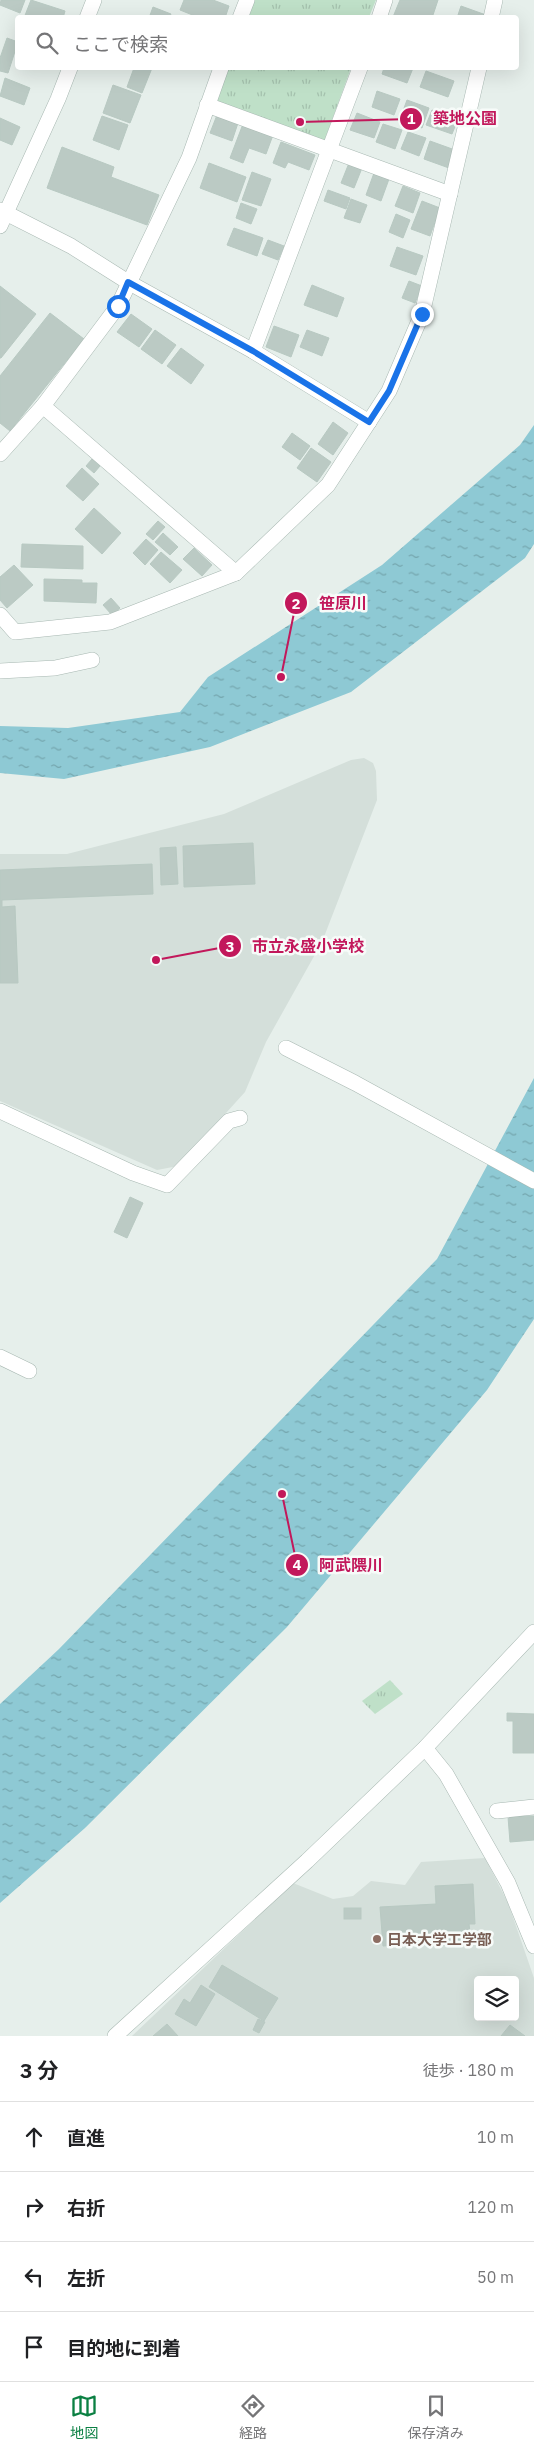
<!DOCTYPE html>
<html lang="ja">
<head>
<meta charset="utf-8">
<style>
	:root { --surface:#fff; --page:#f2f2f2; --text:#202124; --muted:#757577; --line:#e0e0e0; --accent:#0b8043 }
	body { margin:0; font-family:"IBM Plex Sans","Noto Sans JP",sans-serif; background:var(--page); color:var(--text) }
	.controls { position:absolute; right:15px; bottom:15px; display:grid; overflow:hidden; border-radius:5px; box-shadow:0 5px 20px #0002 }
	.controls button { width:45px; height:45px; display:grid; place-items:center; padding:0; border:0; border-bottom:1px solid var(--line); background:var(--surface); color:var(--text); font:25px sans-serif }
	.stop { position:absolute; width:15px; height:15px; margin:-11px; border:4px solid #1a73e8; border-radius:50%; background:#fff }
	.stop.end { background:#1a73e8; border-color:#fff; box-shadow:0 1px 5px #0008 }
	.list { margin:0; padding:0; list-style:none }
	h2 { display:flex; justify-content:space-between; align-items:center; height:65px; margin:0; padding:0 20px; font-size:21px }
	h2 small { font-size:16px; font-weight:400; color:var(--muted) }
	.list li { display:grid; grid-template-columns:32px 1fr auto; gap:15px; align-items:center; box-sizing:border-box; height:70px; padding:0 20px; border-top:1px solid var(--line) }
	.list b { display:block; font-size:19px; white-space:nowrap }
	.list em { font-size:16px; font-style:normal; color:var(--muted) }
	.icon { flex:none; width:28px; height:28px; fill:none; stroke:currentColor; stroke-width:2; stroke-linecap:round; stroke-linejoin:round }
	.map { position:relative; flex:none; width:534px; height:2036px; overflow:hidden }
	.search { position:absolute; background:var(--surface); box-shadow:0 5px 20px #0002; left:15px; right:15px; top:15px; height:55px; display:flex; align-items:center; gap:12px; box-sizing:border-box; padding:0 18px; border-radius:5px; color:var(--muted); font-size:19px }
	.sheet { height:345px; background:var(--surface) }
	nav { display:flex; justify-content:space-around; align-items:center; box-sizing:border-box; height:70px; border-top:1px solid var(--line); background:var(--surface); font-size:14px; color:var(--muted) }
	nav a { display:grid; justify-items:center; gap:2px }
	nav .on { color:var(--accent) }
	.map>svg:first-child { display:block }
	.built { fill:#d4dfda; fill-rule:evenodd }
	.grass { fill:url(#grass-tufts) }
	.water { fill:url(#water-ripples) }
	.building { fill:#bbcac4; stroke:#b8c9c2 }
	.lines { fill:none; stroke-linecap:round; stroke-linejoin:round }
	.minor-casing { stroke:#a8b8b2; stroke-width:16 }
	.minor { stroke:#fff; stroke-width:15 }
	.route { stroke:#1a73e8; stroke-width:6 }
	.education-dot { fill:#8d6e63; stroke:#f7fbf9; stroke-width:2 }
	.labels { text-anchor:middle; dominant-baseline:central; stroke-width:5; stroke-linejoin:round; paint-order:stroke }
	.education-label { font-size:15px; font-weight:bold; fill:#785e54; stroke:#f7fbf9; text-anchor:start }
	.leader { fill:none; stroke:#c2185b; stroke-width:2 }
	.callout-dot { fill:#c2185b; stroke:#f7fbf9; stroke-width:2 }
	.mark-label { font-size:15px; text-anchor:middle; font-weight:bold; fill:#fff }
	.callout-label { font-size:16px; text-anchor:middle; font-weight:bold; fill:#c2185b; stroke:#f7fbf9; stroke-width:5; stroke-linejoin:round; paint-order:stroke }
</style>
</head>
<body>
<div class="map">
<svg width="534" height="2036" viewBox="0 0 534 2036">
	<defs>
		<pattern id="grass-tufts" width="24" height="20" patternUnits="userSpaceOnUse" patternTransform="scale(1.25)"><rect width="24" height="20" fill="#bfe0c8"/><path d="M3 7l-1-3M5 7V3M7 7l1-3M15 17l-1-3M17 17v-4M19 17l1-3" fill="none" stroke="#a4c1ad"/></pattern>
		<pattern id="water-ripples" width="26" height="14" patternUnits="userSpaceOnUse" patternTransform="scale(1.25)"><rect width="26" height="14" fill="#8ec9d4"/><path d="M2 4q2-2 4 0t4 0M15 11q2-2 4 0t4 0" fill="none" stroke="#74a5ad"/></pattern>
	</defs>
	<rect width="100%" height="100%" fill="#e6efeb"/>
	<g class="built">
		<path d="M364,758L373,763L376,771L377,800L322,942L266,1042L245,1092L178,1166L157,1170L0,1101V854H67L224,814L351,760Z"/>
		<path d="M485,1858L508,1903L534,1978V2036H132L293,1883L333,1899L353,1896L371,1881L405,1885L421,1862ZM478,1980H515V2017H478Z"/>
	</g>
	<g class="grass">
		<path d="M252,0H376L369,17L245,18Z"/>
		<path d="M226,68H351L324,142L212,102Z"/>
		<path d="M390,1680L403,1694L375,1714L362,1701Z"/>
	</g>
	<g class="water">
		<path d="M534,425V544L525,558L351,692L210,747L64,779L0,773V726L68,728L180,712L208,677L382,565L520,445Z"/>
		<path d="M534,1078V1319L487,1390L287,1627L85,1828L0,1903V1704L59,1649L437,1259Z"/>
	</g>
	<g class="building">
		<path d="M1,0H25L20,13L0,5Z"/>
		<path d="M31,0L65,11L63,18H24Z"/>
		<path d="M184,0H213L229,6L225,18H200L180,10Z"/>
		<path d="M400,0H438L432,18H395L393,17Z"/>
		<path d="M461,6L486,15L485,18H457Z"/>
		<path d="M153,7L171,14L169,18H149Z"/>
		<path d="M7,38L18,42L8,73L0,71V58Z"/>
		<path d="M134,68H152L142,93L127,87Z"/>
		<path d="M384,68H413L407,83L382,74Z"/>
		<path d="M426,71L454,81L448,97L420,87Z"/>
		<path d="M5,78L30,88L24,105L0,96Z"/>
		<path d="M113,85L141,95L130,123L103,113Z"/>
		<path d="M377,91L400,99L394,115L372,107Z"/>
		<path d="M407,100L429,108L422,128L400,119Z"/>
		<path d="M432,110L458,119L452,134L426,125Z"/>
		<path d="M357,113L380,122L374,138L350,130Z"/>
		<path d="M217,115L238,123L232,141L210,133Z"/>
		<path d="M102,116L128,125L119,150L93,140Z"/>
		<path d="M0,118L20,127L12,145L0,140Z"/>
		<path d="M243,124L273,135L266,154L249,148L243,163L230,158Z"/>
		<path d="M383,124L402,130L395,149L376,142Z"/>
		<path d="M408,132L426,138L419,156L401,149Z"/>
		<path d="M430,141L455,150L449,168L424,159Z"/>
		<path d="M281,142L315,155L309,170L288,162L285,168L273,163Z"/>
		<path d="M62,147L114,167L111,177L159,195L147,225L47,188Z"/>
		<path d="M209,163L246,177L237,202L200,188Z"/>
		<path d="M349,163L362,168L354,188L341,183Z"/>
		<path d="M252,172L271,179L261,206L242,200Z"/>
		<path d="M374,173L389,179L381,201L366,195Z"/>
		<path d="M403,186L420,193L413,213L395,206Z"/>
		<path d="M328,190L350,198L346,209L324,201Z"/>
		<path d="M351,199L367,205L360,223L344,218Z"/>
		<path d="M422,201L440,208L430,236L411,229Z"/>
		<path d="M241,203L257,209L251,224L236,218Z"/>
		<path d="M396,214L410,220L403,238L389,232Z"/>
		<path d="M234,228L263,238L257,256L227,245Z"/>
		<path d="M268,240L284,246L278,260L262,254Z"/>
		<path d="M397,247L423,256L416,275L390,266Z"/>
		<path d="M409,281L422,286L415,303L402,298Z"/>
		<path d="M312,285L344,298L337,317L304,305Z"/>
		<path d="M0,286L36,314L1,358H0Z"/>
		<path d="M50,313L84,339L10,431L0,423V376Z"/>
		<path d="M131,314L152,329L139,347L117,332Z"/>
		<path d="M274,326L299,335L291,357L266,347Z"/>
		<path d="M155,330L176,345L162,364L141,349Z"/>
		<path d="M307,330L329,338L322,356L300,347Z"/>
		<path d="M181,348L204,365L191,384L167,366Z"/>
		<path d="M333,422L348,433L333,455L318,444Z"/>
		<path d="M292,433L310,446L300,460L282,447Z"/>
		<path d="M311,448L331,462L317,482L297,468Z"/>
		<path d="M92,459L100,466L94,473L86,466Z"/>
		<path d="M82,468L99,484L83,501L66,486Z"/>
		<path d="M94,508L121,533L102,554L75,529Z"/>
		<path d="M158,521L165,527L153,540L146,534Z"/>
		<path d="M163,533L178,547L170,555L155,542Z"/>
		<path d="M146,539L158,550L145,565L133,553Z"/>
		<path d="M22,544L83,546V569L21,567Z"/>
		<path d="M194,548L212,565L202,576L183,559Z"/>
		<path d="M161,552L182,570L170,583L150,564Z"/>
		<path d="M14,565L33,585L7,608L0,600V577Z"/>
		<path d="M44,579L82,580V583H97L96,603L44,601Z"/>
		<path d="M111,598L120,608L112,615L103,605Z"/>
		<path d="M253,843L255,884L184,887L183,846Z"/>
		<path d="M176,847L178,884L161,885L160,848Z"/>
		<path d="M152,864L153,894L2,900V907L15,906L18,983H0V870Z"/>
		<path d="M130,1197L143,1203L127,1238L114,1232Z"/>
		<path d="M507,1713L534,1714V1753H513V1721H507Z"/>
		<path d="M534,1816V1840L510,1842L508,1817Z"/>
		<path d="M473,1884L475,1924H469L471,1940L383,1946L380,1907L436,1904L435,1886Z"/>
		<rect x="344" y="1908" width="17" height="11"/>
		<path d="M222,1965L278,1998L264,2021L209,1987Z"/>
		<path d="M201,1985L215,1994L196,2026L175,2014L184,1999L190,2003Z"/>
		<path d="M258,2019L265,2022L259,2033L253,2030Z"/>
		<path d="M167,2024L178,2036H153Z"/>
		<path d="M510,2025L525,2036H501Z"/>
	</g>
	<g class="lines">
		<defs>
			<g id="minor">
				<path d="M87,18L94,0"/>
				<path d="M240,18L247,0"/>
				<path d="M379,18L385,0"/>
				<path d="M491,18L495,0"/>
				<path d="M207,105L450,194"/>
				<path d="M0,210L71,246L128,282L253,351L369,422"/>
				<path d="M0,226L58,99L70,68"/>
				<path d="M253,351L360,68"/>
				<path d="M43,406L236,573"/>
				<path d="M0,454L43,406L118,306L189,158L221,68"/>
				<path d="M0,615L15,632L110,622L236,573L328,485L389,391L422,314L479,68"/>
				<path d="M0,671L55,668L92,660"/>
				<path d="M286,1048L355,1083L534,1181"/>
				<path d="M0,1111L133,1173L167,1185L229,1121L240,1118"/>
				<path d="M0,1357L29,1371"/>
				<path d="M425,1748L446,1774L508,1883L534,1946"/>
				<path d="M497,1811L534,1807"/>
				<path d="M115,2036L307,1861L425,1748L534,1632"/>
			</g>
		</defs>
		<use href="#minor" class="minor-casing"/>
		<use href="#minor" class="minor"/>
	</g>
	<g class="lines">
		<path class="route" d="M118,306L128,282L253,351L369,422L389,391L422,314"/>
	</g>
	<circle class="education-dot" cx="377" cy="1939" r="5"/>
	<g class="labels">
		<g class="education-label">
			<text x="387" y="1939">日本大学工学部</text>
		</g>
	</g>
	<path class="leader" d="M300 122L411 119M281 677L296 603M156 960L230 946M282 1494L297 1565"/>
	<g class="callout-dot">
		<circle cx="300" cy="122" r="5"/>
		<circle cx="281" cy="677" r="5"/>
		<circle cx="156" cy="960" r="5"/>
		<circle cx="282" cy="1494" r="5"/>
		<circle cx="411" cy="119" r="12"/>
		<circle cx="296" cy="603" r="12"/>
		<circle cx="230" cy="946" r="12"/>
		<circle cx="297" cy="1565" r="12"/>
	</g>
	<g class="mark-label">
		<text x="411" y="124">1</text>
		<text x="296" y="609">2</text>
		<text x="230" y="952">3</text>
		<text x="297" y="1570">4</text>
	</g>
	<g class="callout-label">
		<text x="465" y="124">築地公園</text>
		<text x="343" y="609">笹原川</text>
		<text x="308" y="952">市立永盛小学校</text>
		<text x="351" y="1571">阿武隈川</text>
	</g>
</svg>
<div class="controls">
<button><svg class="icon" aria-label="layers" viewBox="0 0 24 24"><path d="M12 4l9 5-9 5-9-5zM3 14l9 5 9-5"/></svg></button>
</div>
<div class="stop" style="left:118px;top:306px"></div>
<div class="stop end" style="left:422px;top:314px"></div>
<div class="search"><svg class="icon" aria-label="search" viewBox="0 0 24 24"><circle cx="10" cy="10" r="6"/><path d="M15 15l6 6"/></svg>ここで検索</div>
</div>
<section class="sheet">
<h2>3 分<small>徒歩 · 180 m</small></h2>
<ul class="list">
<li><svg class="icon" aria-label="ahead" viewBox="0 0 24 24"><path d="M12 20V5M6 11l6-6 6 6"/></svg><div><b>直進</b></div><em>10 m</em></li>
<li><svg class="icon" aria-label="right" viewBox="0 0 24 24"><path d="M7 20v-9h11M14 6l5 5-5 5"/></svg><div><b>右折</b></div><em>120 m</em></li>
<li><svg class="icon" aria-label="left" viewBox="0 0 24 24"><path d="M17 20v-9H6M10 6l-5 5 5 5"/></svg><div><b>左折</b></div><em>50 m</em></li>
<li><svg class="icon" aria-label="arrive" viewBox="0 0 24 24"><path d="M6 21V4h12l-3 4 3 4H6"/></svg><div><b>目的地に到着</b></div></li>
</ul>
</section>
<nav>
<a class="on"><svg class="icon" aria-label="map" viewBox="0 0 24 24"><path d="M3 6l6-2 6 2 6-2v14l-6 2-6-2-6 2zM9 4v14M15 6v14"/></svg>地図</a>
<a><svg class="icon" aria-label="directions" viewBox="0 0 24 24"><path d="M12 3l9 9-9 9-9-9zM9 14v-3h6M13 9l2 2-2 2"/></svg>経路</a>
<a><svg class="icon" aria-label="saved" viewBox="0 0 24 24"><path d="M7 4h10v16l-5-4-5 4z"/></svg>保存済み</a>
</nav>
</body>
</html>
